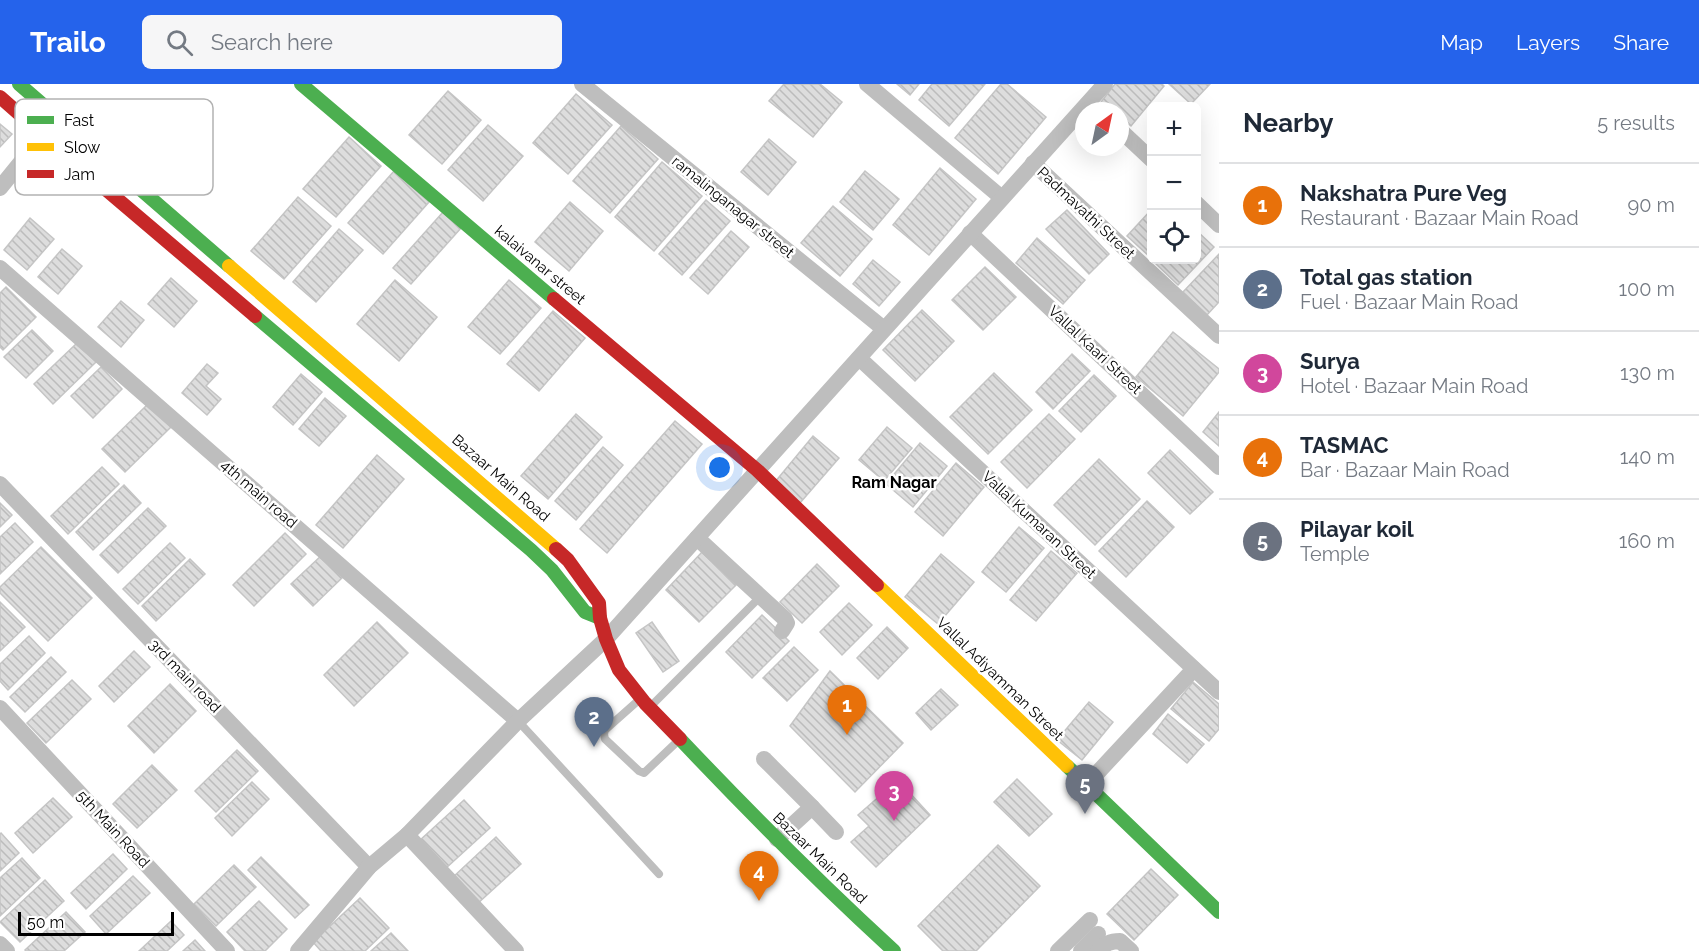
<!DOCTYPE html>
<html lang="en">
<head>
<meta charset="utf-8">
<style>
	:root { --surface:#fff; --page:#f6f6f7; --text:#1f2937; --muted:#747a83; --line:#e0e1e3; --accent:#2563eb }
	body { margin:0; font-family:Raleway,sans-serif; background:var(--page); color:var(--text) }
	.controls { position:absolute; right:18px; top:18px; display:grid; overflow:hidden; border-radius:9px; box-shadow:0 6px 24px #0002 }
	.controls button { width:54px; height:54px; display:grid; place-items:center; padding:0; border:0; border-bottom:2px solid var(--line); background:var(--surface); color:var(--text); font:30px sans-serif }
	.compass { position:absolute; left:1075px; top:18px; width:54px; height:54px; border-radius:50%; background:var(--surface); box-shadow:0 6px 24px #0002; rotate:33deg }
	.scale { position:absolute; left:18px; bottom:15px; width:156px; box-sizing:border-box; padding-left:6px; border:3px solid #000; border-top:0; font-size:16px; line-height:21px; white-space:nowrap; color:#000; -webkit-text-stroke:4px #fff; paint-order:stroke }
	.you { position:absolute; left:720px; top:384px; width:21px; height:21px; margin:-15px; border:4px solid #fff; border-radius:50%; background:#1a73e8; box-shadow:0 0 0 9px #1a73e833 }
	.badge { display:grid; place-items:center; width:39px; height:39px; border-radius:50%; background:var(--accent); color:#fff; font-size:20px; font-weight:700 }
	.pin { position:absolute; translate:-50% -50px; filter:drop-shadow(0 2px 3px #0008) }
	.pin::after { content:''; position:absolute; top:32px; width:21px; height:18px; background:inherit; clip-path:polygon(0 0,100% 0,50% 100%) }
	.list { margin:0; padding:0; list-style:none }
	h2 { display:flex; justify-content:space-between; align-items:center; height:78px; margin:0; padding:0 24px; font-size:26px }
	h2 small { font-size:20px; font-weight:400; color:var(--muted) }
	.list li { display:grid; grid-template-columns:39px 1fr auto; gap:18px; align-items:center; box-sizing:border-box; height:84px; padding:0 24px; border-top:2px solid var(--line) }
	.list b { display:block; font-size:22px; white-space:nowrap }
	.list p { margin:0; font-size:20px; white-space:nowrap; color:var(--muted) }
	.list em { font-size:20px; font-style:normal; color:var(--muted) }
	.icon { flex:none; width:33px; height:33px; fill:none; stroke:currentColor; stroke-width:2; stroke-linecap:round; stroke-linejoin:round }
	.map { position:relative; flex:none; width:1219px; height:867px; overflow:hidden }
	header { display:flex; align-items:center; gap:36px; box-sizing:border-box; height:84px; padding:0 30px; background:var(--accent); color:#fff }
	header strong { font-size:28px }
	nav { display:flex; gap:33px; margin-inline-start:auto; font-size:21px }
	.search { width:420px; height:54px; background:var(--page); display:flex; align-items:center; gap:15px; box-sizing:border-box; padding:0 21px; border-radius:9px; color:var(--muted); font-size:22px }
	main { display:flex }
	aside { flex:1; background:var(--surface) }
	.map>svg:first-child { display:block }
	.building { fill:url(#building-back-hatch); stroke:#c5c5c5; stroke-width:1.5 }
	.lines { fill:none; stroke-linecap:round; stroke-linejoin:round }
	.lane { stroke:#bebebe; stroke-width:8 }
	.street { stroke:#bebebe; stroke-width:16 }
	.fast { stroke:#4caf50; stroke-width:14 }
	.slow { stroke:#ffc107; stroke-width:14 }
	.jam { stroke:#c62828; stroke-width:14 }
	.labels { text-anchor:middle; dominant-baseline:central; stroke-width:5; stroke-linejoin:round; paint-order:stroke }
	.street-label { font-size:15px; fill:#000; stroke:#fff }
	.neighbourhood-label { font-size:16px; font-weight:bold; fill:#000; stroke:#fff }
	.key { fill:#fff; stroke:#b2b2b2; stroke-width:1.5 }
	.key-label { font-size:16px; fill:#000 }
</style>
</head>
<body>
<header>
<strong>Trailo</strong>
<div class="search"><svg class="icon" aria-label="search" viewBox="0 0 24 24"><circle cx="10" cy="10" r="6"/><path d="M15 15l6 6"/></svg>Search here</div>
<nav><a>Map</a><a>Layers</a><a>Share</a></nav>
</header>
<main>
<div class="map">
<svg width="1219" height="867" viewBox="0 0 1219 867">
	<defs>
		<pattern id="building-back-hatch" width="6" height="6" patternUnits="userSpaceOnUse" patternTransform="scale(1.5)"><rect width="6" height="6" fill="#ddd"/><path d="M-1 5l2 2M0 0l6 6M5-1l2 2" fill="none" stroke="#bcbcbc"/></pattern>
	</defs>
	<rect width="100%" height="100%" fill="#fff"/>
	<g class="building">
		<path d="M784,0H820L842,18L813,53L769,17Z"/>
		<path d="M897,0H919L910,11Z"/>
		<path d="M932,0H985L949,42L919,16Z"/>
		<path d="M1001,0H1007L1046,33L998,90L955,54Z"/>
		<path d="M1115,0H1162L1164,2L1131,42L1120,33V27H1113L1101,18Z"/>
		<path d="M1169,0H1210L1191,20Z"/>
		<path d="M448,7L481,36L442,80L409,51Z"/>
		<path d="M576,10L612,41L568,90L533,59Z"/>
		<path d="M0,40L12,50L0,63Z"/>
		<path d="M488,41L523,72L483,117L448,86Z"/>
		<path d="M621,42L658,75L610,129L573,97Z"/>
		<path d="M349,53L381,82L336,133L303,105Z"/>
		<path d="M769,55L796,78L768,111L741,88Z"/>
		<path d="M662,78L702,112L654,167L615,133Z"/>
		<path d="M940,84L976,115L929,171L893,141Z"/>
		<path d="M394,87L429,118L383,170L348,139Z"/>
		<path d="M865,87L899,115L873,146L840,118Z"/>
		<path d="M298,113L331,142L284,195L251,167Z"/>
		<path d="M706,116L730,137L682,191L659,170Z"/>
		<path d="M570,118L603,147L569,187L535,158Z"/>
		<path d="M833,122L872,155L840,192L801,159Z"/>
		<path d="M1152,125V171L1150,173L1127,152Z"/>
		<path d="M1067,126L1109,170L1089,190L1046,145Z"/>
		<path d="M443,128L461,144L411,200L393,184Z"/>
		<path d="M30,134L54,155L27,186L4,166Z"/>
		<path d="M339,145L363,166L316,218L293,198Z"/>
		<path d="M1196,146L1214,163L1178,201L1155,179L1158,176H1196Z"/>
		<path d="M731,147L749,163L708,210L690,194Z"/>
		<path d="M1037,154L1085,196L1063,220L1016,179Z"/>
		<path d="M62,165L82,182L58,210L38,193Z"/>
		<path d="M1219,170V218L1207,231L1183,208Z"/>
		<path d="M873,176L900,198L879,222L853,200Z"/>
		<path d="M985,183L1016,213L983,246L952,216Z"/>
		<path d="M171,194L197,217L174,243L148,220Z"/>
		<path d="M395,196L437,233L399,277L357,240Z"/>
		<path d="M509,196L541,224L500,270L468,243Z"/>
		<path d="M6,203L36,233L3,266L0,263V209Z"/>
		<path d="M121,217L144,236L121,263L98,243Z"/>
		<path d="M922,226L954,257L915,297L883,266Z"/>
		<path d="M553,227L585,254L539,307L507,280Z"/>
		<path d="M32,246L53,267L26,294L4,273Z"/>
		<path d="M1173,248L1219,285V288L1183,332L1136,293Z"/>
		<path d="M77,259L96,278L53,320L34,300Z"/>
		<path d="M1072,270L1090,287L1053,325L1036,308Z"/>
		<path d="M207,280L218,289L206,302L221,315L207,331L182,309Z"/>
		<path d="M101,283L122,305L93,334L71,312Z"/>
		<path d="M994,289L1032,326L988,370L950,333Z"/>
		<path d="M301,290L322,308L293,341L273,323Z"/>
		<path d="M1094,291L1116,312L1081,348L1059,327Z"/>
		<path d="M325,314L346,332L319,362L299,345Z"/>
		<path d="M148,320L171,343L125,388L102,365Z"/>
		<path d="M1219,328V362L1203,348Z"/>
		<path d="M576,330L602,353L548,415L521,392Z"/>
		<path d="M1049,330L1075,355L1027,404L1001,378Z"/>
		<path d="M675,337L702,360L607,469L580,445Z"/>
		<path d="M887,343L912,364L884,397L859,376Z"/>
		<path d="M813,352L839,374L800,419L775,398Z"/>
		<path d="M920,359L947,382L913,423L886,400Z"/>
		<path d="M603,363L623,381L576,436L555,417Z"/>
		<path d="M1170,366L1213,408L1190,430L1148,389Z"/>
		<path d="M377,371L404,395L343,464L316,441Z"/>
		<path d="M1099,375L1140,415L1095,461L1054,421Z"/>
		<path d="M956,379L984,403L943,452L915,428Z"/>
		<path d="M102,383L119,400L68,450L51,432Z"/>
		<path d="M124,401L141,419L93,466L76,448Z"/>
		<path d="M1147,417L1174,443L1126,493L1099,467Z"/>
		<path d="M0,419L12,431L0,443Z"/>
		<path d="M148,424L166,442L118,489L100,471Z"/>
		<path d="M15,439L33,458L0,490V453Z"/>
		<path d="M1019,443L1044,464L1006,508L982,488Z"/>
		<path d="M285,449L306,470L254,522L233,501Z"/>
		<path d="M170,459L185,474L138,520L123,505Z"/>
		<path d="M41,463L92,514L48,557L0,509V503Z"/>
		<path d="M1051,467L1077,489L1036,537L1010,516Z"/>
		<path d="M702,468L736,501L699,538L666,506Z"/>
		<path d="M323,470L344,492L313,522L291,500Z"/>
		<path d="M941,470L974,498L938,540L905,513Z"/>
		<path d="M190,475L205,490L156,537L142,522Z"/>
		<path d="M817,480L839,502L802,539L780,518Z"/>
		<path d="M0,518L25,543L0,567Z"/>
		<path d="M849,519L872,541L842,571L820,548Z"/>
		<path d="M762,531L789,557L752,594L726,568Z"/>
		<path d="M377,538L408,569L354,622L324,591Z"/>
		<path d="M652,538L679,577L663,588L636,549Z"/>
		<path d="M887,543L908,564L878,595L857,574Z"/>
		<path d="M29,552L45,569L8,606L0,597V580Z"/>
		<path d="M794,563L818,586L787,617L763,594Z"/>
		<path d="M134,567L150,583L114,618L99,602Z"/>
		<path d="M51,573L66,588L25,628L10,613Z"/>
		<path d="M830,587L903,659L855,708L790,642Z"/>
		<path d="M72,596L91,615L46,659L27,639Z"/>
		<path d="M1193,598L1219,620V645L1209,657L1171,625Z"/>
		<path d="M170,600L196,627L154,669L128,642Z"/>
		<path d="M941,605L958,621L931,646L916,629Z"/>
		<path d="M1089,618L1113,638L1082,676L1057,656Z"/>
		<path d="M1168,630L1204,660L1187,679L1153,650Z"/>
		<path d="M237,666L258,687L216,728L195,707Z"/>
		<path d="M152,681L177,706L137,744L113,720Z"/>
		<path d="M1017,695L1052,730L1029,752L994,718Z"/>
		<path d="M898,696L930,731L876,783L851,758L869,742L858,731Z"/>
		<path d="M252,698L269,715L232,752L215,734Z"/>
		<path d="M53,714L72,733L33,769L15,749Z"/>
		<path d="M464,716L490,744L445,785L419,757Z"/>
		<path d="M1,749L19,769L0,787V750Z"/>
		<path d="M496,753L521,780L476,821L452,794Z"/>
		<path d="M998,761L1040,802L976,867H943L918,842Z"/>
		<path d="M113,770L127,785L86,825L71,809Z"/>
		<path d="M261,773L309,821L295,834L248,786Z"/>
		<path d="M22,774L40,794L0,832V794Z"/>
		<path d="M234,781L256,803L216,842L194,820Z"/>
		<path d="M1151,785L1178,811L1134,856L1107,830Z"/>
		<path d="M133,792L150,809L106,850L90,832Z"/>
		<path d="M45,796L64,817L20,858L0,838Z"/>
		<path d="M360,814L389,844L365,867H321L313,858Z"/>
		<path d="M259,817L287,845L265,867H245L227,848Z"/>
		<path d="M66,828L85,848L64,867H26L25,866Z"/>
		<path d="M171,837L184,851L167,867H139Z"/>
		<path d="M391,849L408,867H371Z"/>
		<path d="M195,856L205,867H183Z"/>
	</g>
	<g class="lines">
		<g class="lane">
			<path d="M640,615L605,646L604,650L605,655L639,687L644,689L680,655"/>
			<path d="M651,622L761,512"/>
			<path d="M518,637L659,790"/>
		</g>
		<g class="street">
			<path d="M582,0L884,245"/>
			<path d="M867,0L1002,114"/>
			<path d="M1120,46L1152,76"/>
			<path d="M1033,79L1219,252"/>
			<path d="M0,104L43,51"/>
			<path d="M1196,119L1219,141"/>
			<path d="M970,149L1219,383"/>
			<path d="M0,184L518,637"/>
			<path d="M859,274L1219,608"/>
			<path d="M0,400L369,783"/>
			<path d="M697,454L785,535L787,539L782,547"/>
			<path d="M0,624L227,867"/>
			<path d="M764,675L812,723"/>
			<path d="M1087,700L1194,585"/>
			<path d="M407,751L516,867"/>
			<path d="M777,755L812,723L836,748"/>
			<path d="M0,860L7,867"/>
			<path d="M298,867L369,783L407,751L518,637L606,555L1105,0"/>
			<path d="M1058,867L1090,836"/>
			<path d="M1081,867L1098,850"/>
			<path d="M1098,867C1105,860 1110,857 1120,857L1131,867"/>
		</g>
		<g class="fast">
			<path d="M19,0L229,182"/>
			<path d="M301,0L554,215"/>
			<path d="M255,232L531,466L552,486L585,528L600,534"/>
			<path d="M680,655C749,728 820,799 894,867"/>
			<path d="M1067,682L1219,828"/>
		</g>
		<g class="slow">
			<path d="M229,182L556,465"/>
			<path d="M877,501L1067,682"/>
		</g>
		<g class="jam">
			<path d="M0,13L76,80L255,232"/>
			<path d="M554,215L757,386L877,501"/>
			<path d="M556,465L568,476L599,519L600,534L606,555L619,586L645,619L680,655"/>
		</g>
	</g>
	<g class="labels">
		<g class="street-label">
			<text transform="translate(733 123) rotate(39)">ramalinganagar street</text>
			<text transform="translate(1086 129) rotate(43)">Padmavathi Street</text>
			<text transform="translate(540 181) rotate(40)">kalaivanar street</text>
			<text transform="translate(1095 266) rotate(43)">Vallal Kaari Street</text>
			<text transform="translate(501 394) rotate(41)">Bazaar Main Road</text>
			<text transform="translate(259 410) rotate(41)">4th main road</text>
			<text transform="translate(1039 441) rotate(43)">Vallal Kumaran Street</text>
			<text transform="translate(185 592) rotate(46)">3rd main road</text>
			<text transform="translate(1000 595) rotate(44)">Vallal Adiyamman Street</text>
			<text transform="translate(113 745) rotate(47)">5th Main Road</text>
			<text transform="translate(820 774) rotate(44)">Bazaar Main Road</text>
		</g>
		<g class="neighbourhood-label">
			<text x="894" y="398">Ram Nagar</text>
		</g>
	</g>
	<rect x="15" y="15" width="198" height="96" rx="9" class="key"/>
	<rect x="27" y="32" width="27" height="8" fill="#4caf50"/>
	<rect x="27" y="59" width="27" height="8" fill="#ffc107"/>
	<rect x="27" y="86" width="27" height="8" fill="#c62828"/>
	<g class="key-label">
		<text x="64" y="42">Fast</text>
		<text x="64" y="69">Slow</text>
		<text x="64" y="96">Jam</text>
	</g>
</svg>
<div class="controls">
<button>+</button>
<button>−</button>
<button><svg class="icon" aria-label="locate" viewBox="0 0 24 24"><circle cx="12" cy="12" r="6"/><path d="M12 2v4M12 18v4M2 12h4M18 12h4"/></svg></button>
</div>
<svg class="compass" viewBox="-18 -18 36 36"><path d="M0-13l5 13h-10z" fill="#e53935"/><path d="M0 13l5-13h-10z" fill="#747a83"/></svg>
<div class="scale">50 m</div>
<div class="you"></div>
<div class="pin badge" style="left:847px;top:651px;background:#e8710a">1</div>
<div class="pin badge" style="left:594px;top:663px;background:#5c6f8a">2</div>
<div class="pin badge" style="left:894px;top:737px;background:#d1479c">3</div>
<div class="pin badge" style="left:759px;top:817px;background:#e8710a">4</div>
<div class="pin badge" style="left:1085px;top:730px;background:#6b7280">5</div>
</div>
<aside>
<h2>Nearby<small>5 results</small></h2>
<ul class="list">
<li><span class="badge" style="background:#e8710a">1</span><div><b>Nakshatra Pure Veg</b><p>Restaurant · Bazaar Main Road</p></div><em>90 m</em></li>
<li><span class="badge" style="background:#5c6f8a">2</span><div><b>Total gas station</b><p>Fuel · Bazaar Main Road</p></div><em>100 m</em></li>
<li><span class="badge" style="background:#d1479c">3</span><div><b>Surya</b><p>Hotel · Bazaar Main Road</p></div><em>130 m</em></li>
<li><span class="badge" style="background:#e8710a">4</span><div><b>TASMAC</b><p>Bar · Bazaar Main Road</p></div><em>140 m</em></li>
<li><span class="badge" style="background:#6b7280">5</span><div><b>Pilayar koil</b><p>Temple</p></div><em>160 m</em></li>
</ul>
</aside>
</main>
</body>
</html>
